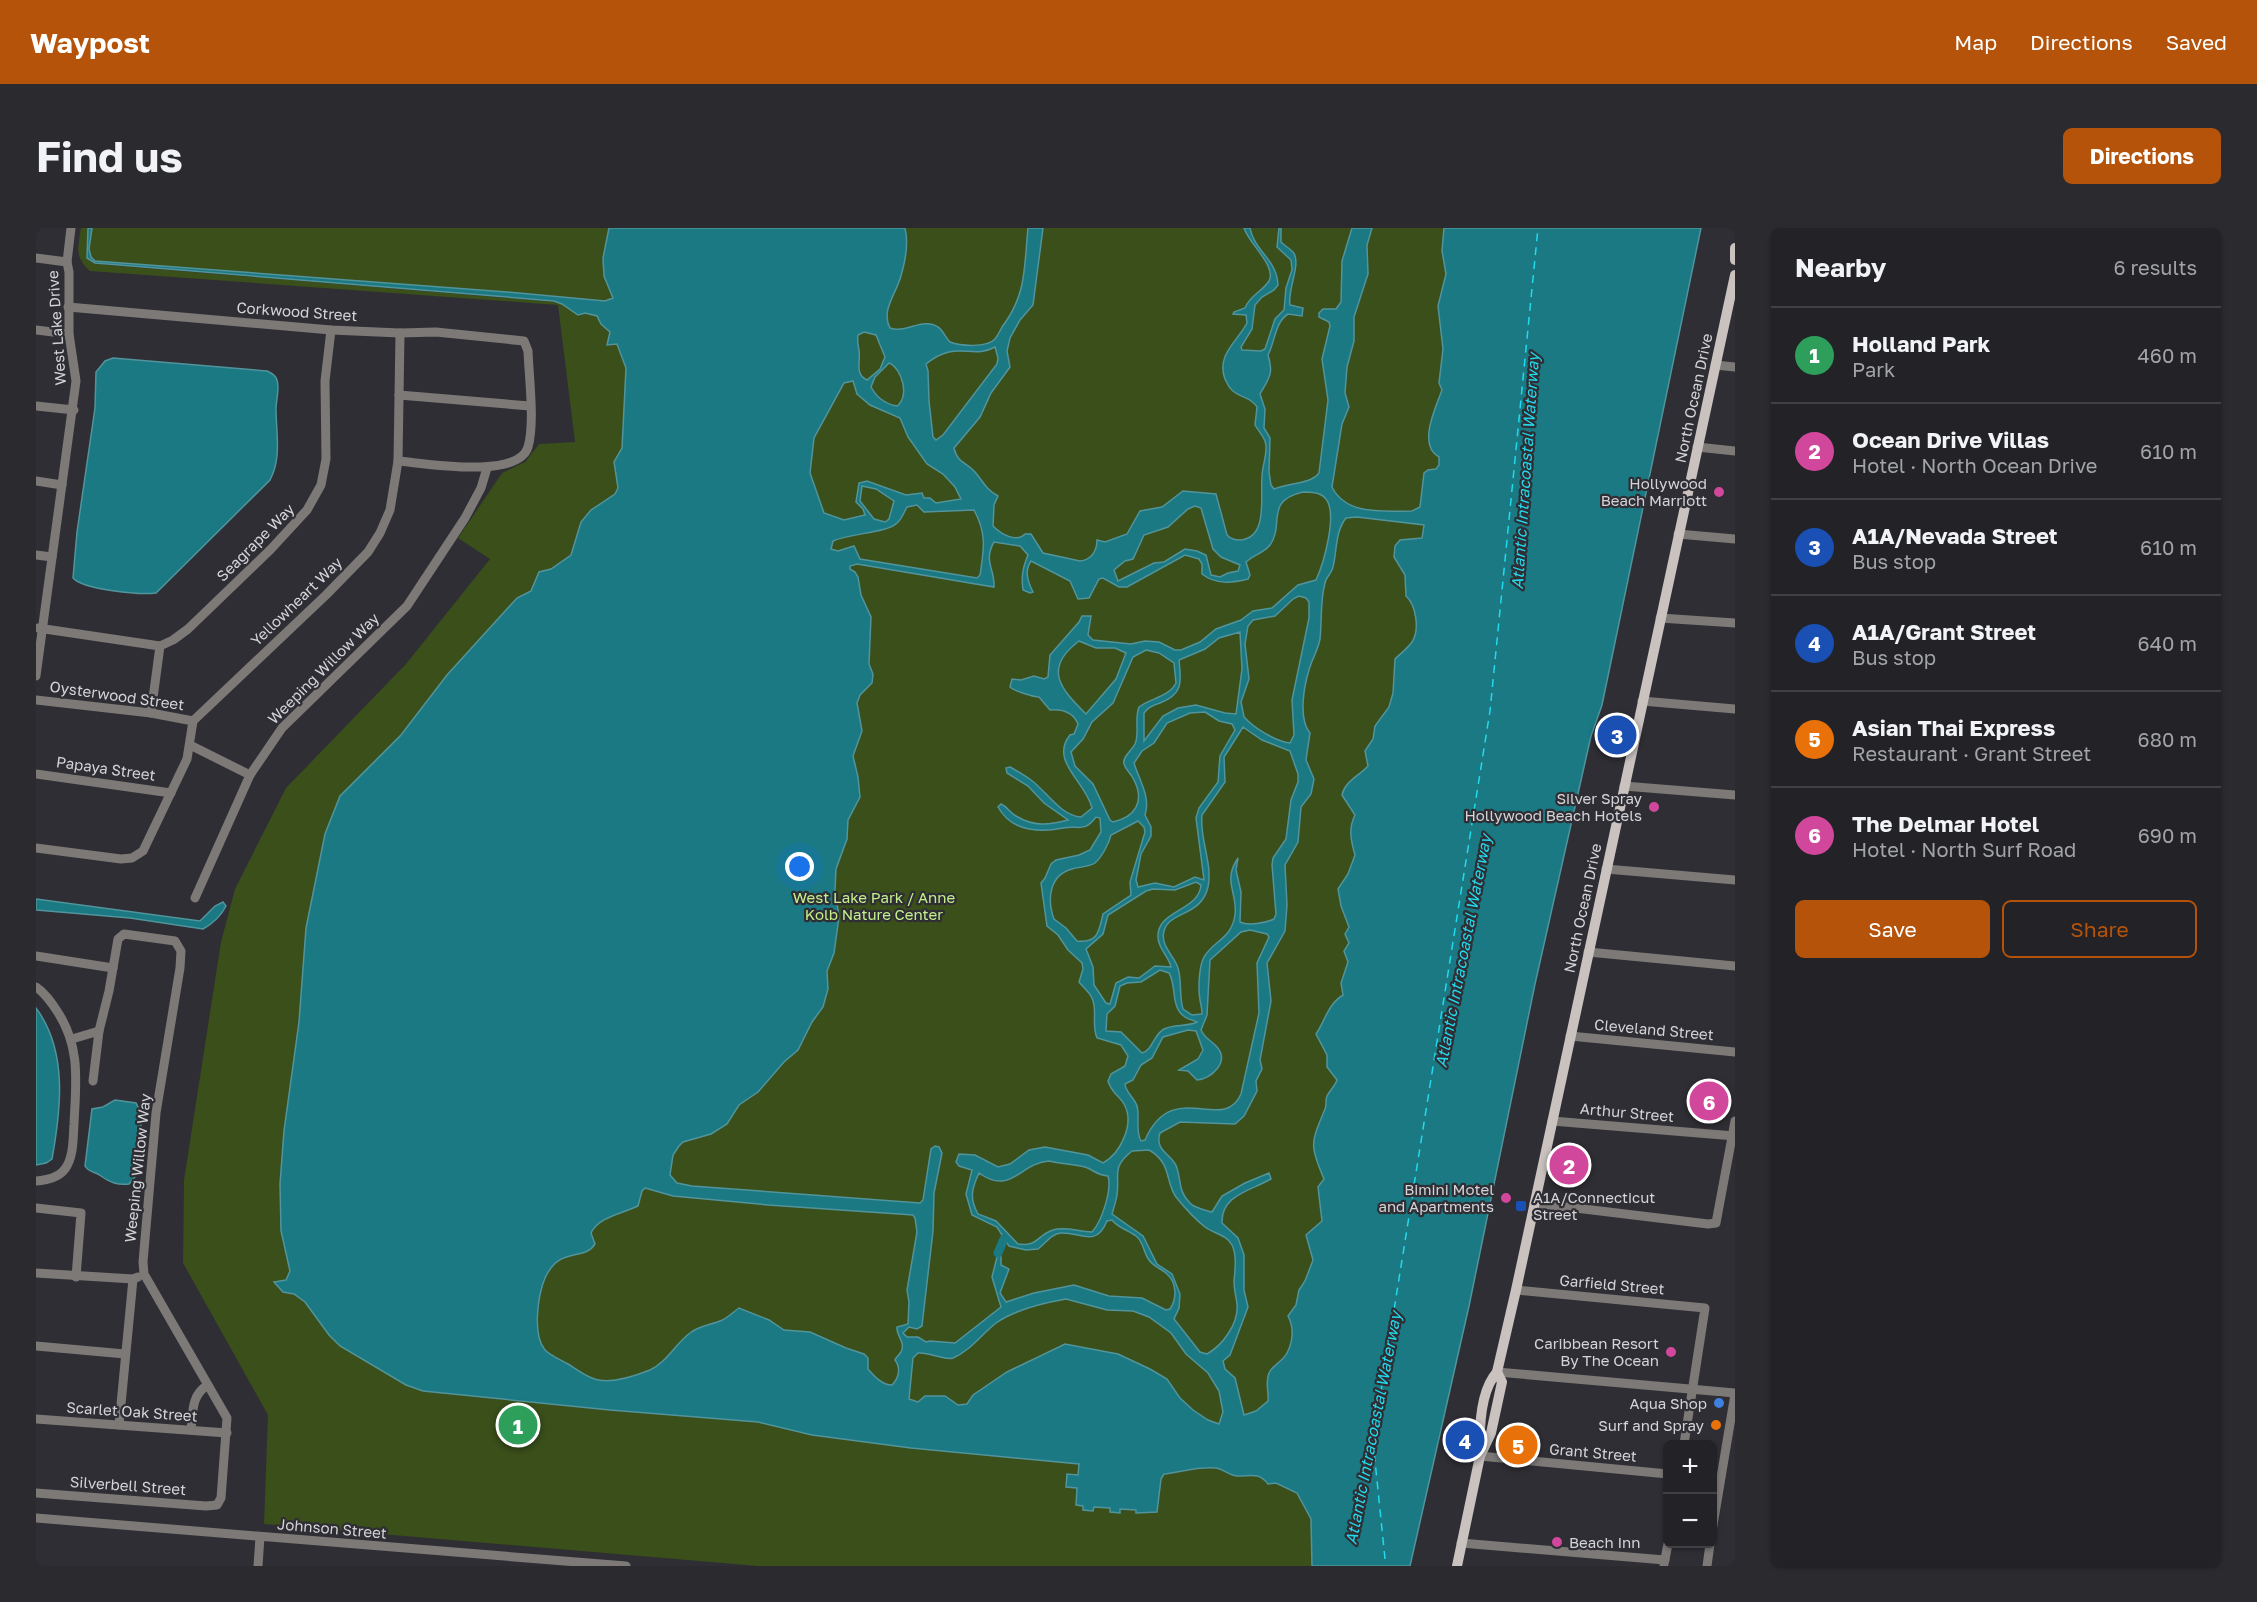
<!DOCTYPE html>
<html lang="en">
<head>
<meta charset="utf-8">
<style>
	:root { --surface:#222227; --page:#2a2a2f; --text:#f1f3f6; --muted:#a2a4a7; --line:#3f3f44; --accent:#b45309 }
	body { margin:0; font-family:"Golos Text",sans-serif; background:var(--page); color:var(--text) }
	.controls { position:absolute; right:18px; bottom:18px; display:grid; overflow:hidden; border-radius:9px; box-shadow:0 2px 4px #0004 }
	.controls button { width:54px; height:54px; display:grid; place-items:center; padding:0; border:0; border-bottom:2px solid var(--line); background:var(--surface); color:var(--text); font:30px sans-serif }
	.you { position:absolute; left:764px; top:639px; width:21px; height:21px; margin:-15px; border:4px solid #fff; border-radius:50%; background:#1a73e8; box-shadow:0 0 0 9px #1a73e833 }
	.badge { display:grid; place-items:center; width:39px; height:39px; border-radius:50%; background:var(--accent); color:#fff; font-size:20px; font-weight:700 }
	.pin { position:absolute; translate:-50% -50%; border:3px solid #fff; box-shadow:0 2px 6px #0006 }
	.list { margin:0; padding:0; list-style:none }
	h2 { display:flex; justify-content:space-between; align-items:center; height:78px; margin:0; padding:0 24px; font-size:26px }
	h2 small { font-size:20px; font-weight:400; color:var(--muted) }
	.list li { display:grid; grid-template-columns:39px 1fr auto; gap:18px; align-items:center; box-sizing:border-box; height:96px; padding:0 24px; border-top:2px solid var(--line) }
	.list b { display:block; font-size:22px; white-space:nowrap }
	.list p { margin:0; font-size:20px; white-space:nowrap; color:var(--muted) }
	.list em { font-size:20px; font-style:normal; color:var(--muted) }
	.actions { display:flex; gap:12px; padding:18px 24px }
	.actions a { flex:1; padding:14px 0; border:2px solid var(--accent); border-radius:9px; text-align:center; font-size:21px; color:var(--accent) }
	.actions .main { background:var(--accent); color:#fff }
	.map { position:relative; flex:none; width:1699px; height:1338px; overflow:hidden; border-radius:9px }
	header { display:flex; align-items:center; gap:36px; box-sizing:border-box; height:84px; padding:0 30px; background:var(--accent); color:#fff }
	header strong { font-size:28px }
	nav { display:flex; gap:33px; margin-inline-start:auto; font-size:21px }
	.intro { display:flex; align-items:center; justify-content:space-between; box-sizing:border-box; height:144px; padding:0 36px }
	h1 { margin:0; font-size:42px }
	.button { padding:15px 27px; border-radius:9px; background:var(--accent); color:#fff; font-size:21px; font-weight:700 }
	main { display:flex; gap:36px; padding:0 36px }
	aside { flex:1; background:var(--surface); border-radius:9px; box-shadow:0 2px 4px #0004 }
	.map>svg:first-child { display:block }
	.green { fill:#3a4f1a; fill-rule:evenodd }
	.water { fill:#1a7983; stroke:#52949c; stroke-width:1.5; fill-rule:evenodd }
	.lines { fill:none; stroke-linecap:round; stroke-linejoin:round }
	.canal { stroke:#1a7983; stroke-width:9 }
	.ferry { stroke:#22daed; stroke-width:1.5; stroke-dasharray:8 6; stroke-linecap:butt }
	.minor { stroke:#7c7977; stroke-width:9 }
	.major { stroke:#c9c2bf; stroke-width:10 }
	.hotel-dot { fill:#d1479c; stroke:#2e2e34; stroke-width:2 }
	.transit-dot { fill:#1a4fb4; stroke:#2e2e34; stroke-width:2 }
	.shop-dot { fill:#3f7fe0; stroke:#2e2e34; stroke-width:2 }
	.food-dot { fill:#e8710a; stroke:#2e2e34; stroke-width:2 }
	.labels { text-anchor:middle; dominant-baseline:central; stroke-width:4.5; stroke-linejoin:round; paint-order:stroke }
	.street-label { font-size:15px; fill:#d4d4d8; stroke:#2e2e34 }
	.poi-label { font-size:15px; fill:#d4d4d8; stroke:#2e2e34; text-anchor:end }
	.park-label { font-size:15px; fill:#c4ef8c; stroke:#2e2e34 }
	.water-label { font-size:16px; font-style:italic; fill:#22daed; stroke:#2e2e34 }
</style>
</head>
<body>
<header>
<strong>Waypost</strong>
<nav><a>Map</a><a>Directions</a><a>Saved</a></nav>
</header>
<div class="intro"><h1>Find us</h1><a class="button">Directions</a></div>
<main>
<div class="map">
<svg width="1699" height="1338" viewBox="0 0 1699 1338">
	<rect width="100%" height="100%" fill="#2e2e34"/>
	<path class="green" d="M45,0H1456L1256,1237L387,1163L574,1182L722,1194L776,1207L875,1220L1044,1236L1042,1247L1031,1259L1041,1260L1047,1282L1058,1279L1074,1280V1284L1083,1285L1084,1281L1101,1282L1100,1285L1121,1284L1125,1251L1128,1246C1145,1244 1162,1238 1180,1240C1188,1241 1193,1248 1202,1248C1215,1248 1223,1244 1232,1256L1240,1255L1261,1265L1275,1291L1276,1338H722L228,1296L232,1187L147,1035L148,952L185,714L199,661L250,560L370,436L454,331L422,310L466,245L489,234L503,216L539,214L522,77L54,43C38,29 42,19 45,0ZM58,34L521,69V74L71,37Z"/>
	<g class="water">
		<path d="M52,0H56L53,21L55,29L59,33L471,64L569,73L577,70L568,48L567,30L573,0H869C873,16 869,35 864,51C859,67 845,83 854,100C869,106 887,89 902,99C907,102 909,109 914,114C924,118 951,120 959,111C962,107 964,103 966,99C991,66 988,39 992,0H1007L997,77L984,92L974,110L971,123L974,139L955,165L944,189L918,220C922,236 929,233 939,244C947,253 950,262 962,268L958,277L957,298C965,306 980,315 989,306H995L1007,325L1044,333C1056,332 1061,322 1061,312L1069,314L1091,306L1104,283L1126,279L1147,263L1180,266L1191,307C1195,311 1198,312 1203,312C1233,311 1224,268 1226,249C1226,238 1231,228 1230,217C1229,209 1223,204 1219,197L1221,179C1215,169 1205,170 1197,163C1193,160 1191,155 1189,151C1180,127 1201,114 1211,95L1210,87L1197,86L1198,84L1209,80C1214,67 1226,64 1233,53C1241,38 1213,16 1208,0H1214C1218,23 1241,31 1242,57L1238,62L1226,69L1219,77L1216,101L1205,119L1206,122L1225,123L1229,121L1239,91L1248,82L1250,60L1256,42L1255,32L1241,19L1243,0H1245V14C1249,18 1253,20 1257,24C1266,35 1251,62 1254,77L1267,80L1266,88L1252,86C1239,94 1239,114 1232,127C1238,146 1233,150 1224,166L1229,181L1228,200L1234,210L1233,244L1235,257L1238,261C1252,255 1275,256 1283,245L1292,172L1286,131L1294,98L1293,94L1283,89V85L1287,81H1300L1305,74L1306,33L1316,0H1336L1331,17L1332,46L1318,89V113L1311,139L1309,165L1313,179L1306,196L1296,259C1310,288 1349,283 1376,283L1384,279L1388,245L1392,242L1400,241L1403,237V229C1381,217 1400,179 1406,162L1403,155L1407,121L1402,78L1410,46L1406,23L1408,0H1665L1566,477L1555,508L1499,756L1433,1078L1374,1338H1276L1275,1291L1261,1265L1240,1255L1232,1256C1223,1244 1215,1248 1202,1248C1193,1248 1188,1241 1180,1240C1163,1238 1145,1244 1128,1246L1125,1251L1121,1284L1100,1285V1282L1084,1281V1285L1074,1284V1280L1058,1279L1057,1283L1047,1282V1278L1040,1277L1041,1260L1030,1259L1031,1246L1042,1247L1043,1236L875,1220L776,1207L722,1194L574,1182L387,1163L370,1157L304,1118L293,1107L269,1074L258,1066L247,1064L238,1054L250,1052L254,1043L245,1003L244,956L248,903L263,794L270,700L289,606L304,568L365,507L411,447L481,370L495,363L503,344L515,341L535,327L545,294L555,282L579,266L582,260L578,234L586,220L590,140L581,116L571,117L574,104L565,96L561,88L549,85L542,87L526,76L518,73L59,35L51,30ZM828,104L840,107L849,129L844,141L831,152C818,146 825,133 823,122C822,116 821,113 822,107ZM959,119L962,130L961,136L907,207L900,212L897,209L893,173L892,143L890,136C920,111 936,132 959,119ZM853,135C866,140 874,169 861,178C849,176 841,170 835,159L839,149ZM817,153L821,166L834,177L864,190L872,209L891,236L907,246L919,259L925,271L900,275L894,270H888L886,265L870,267L831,253L823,255L820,274L827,281L829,287L808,292L788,285L774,245L778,210L808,155ZM826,258L840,261L858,273L853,291L849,294L838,291L824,273ZM1267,264C1274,264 1284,264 1289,270C1303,284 1287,337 1280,352L1262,357L1236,380L1217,383L1205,392L1180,401L1164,414L1145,422H1139L1123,414L1109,413L1095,416L1057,412L1052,407L1055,388H1046L1043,394L1014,427L1012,449L1008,451L998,448L985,452L976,451L974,459C978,463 998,469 1003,469L1014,482C1027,481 1037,484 1042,496L1038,506L1034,507C1013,533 1050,554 1056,580L1045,589C1025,588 1010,563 995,552C988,547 981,543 974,539L970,540L971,545L992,558L1008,575L1032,592C1013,597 998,599 980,588C974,585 972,579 965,576L962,579C976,604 1002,605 1027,600C1043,597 1048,605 1060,589L1064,590L1065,604L1054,622L1043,627L1020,632L1015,636L1009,650L1005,655L1011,698L1022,707L1032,722L1046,735L1047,741L1043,754C1047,759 1053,764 1056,770C1062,783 1055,796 1061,810L1085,817L1092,828L1089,838L1075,846L1072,853C1076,866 1083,867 1088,876C1099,895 1085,925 1067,935L1052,927L1009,919L993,922L974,936L962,939L939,927L923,926L920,934L923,938L936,942L930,966L936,987L961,999L973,1018L990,1022L1002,1021C1010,1015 1015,1006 1025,1005C1045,1004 1060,1020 1071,993L1076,992C1082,1000 1092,1002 1100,1008C1108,1014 1107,1024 1113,1032C1118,1039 1126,1041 1131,1046C1141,1055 1141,1071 1134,1081L1130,1082L1106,1070L1073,1068L1038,1057L998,1065L970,1074L964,1065L973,1041L965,1037V1026L962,1025L956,1049L965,1079L919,1115L894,1113L890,1114L882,1109H871L867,1105L873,1099L881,1101L886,1098L887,1089L897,1003L898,965L906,925L903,919L899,918L895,921L887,972L884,975L656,958L641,955L634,947L637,927L643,918L647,914L675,906L691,896L703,877L722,864L748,834L762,822L776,794L787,779L792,761L791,743L798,725L803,689L799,662L800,641L811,611L812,592L824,569L822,549L817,528L826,503L821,475L824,467L836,455L837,446L833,436L835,389L825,367L822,349L819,344L814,341V338L821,336L958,359C959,341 947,333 958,314L984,318L992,327C987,339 985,348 987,362L994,365L997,364C992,354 988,343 995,333L1034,353L1042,371L1053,370L1063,351L1067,350L1083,359H1091L1149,327L1163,331L1166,336V346C1180,357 1196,355 1212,351L1214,347L1210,334C1217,327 1228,325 1234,317C1249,296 1228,273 1267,264ZM881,277L888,284L938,282C951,306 948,321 944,347L941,350L824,331L818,318L802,323L795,321L797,313C815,305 851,305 861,295C866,291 868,284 871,279ZM1159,278L1165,280L1177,321L1185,329L1204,337L1202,343L1192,345L1184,349L1175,347L1170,327L1161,323L1149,321L1128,334L1118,335L1082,353L1078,342L1089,333L1097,331L1108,307L1132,299L1152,281ZM1321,289L1388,297L1386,310L1364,312L1359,318L1358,329L1369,347L1370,368C1380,377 1384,402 1376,414C1372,420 1364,426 1359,431L1357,465L1353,479L1339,498L1337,511L1329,523L1332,538C1323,548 1309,553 1306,567L1319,587C1312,601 1315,613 1319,627L1312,646L1302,661L1305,678L1313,699L1309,706L1313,715L1308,723L1312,734L1305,755L1307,767C1292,776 1289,793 1280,806L1291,827V839L1301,852C1299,858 1294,862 1291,868C1289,872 1291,877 1289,881C1275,915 1273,916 1288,951L1282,959L1286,993L1270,1007L1277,1032L1269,1053L1263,1062L1260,1077L1252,1088C1260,1103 1256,1125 1242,1135C1238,1139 1235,1140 1233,1145C1229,1154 1233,1164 1232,1173L1220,1183L1208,1187L1199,1150L1189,1141L1187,1133L1194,1127L1212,1079L1208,1062V1027L1202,1010L1186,995C1185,967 1214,963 1235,951L1233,945L1209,955L1186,968L1176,984C1169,982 1158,980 1154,975C1143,965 1145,953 1141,940C1137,926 1118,924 1124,905L1144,894L1199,896L1208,888L1221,863L1220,853L1226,841L1224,832L1235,773L1231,735L1249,703L1251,677L1249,637L1262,614L1265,579L1275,566L1278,551L1270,532L1274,505C1262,491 1268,458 1273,442C1276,431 1282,422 1284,411C1286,392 1284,373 1289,355C1290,349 1296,345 1297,339C1301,323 1299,304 1310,290ZM1263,368L1270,370L1273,374V390L1256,472L1258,507L1254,515C1239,513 1218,500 1208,489L1205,474L1213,451L1209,416L1212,398L1217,392L1239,388L1257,371ZM1204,404L1206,441L1200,486L1189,485L1160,477L1142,480L1127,488L1108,513V485C1112,479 1117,477 1124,475C1148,466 1145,453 1143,432L1169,421L1183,410ZM1043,413L1060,420H1079L1090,425L1080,451L1050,486C1025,461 1006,441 1043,413ZM1110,422L1123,425L1138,435L1140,455C1133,469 1115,470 1103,479C1098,491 1104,505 1099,516C1096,522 1086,529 1088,536C1090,542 1096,547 1098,552C1109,574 1099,589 1077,594L1074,592L1057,556L1039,538L1035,524L1047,511L1056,494L1077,475L1097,429ZM1169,484L1183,493L1196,496L1199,502L1184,528L1182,554L1163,580L1160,590L1168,652L1159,649L1138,659L1119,655L1102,659L1100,652L1105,626L1115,608V599L1109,587C1115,569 1103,552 1098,535L1106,523L1118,515L1131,495L1154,485ZM1207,499L1226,512L1254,523L1262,546V554L1255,572L1250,611L1237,630L1236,637L1240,686L1238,691C1230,695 1212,698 1204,694L1205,664L1200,642L1202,630C1186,653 1202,665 1199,687C1195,713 1176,712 1167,731C1163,741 1162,761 1164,772C1165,778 1166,780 1166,786L1156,787L1147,781C1143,768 1146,753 1142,740C1138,727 1124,718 1128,703C1133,683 1165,689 1172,659C1177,635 1163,610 1166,587L1189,554L1188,529ZM1102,593L1108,599L1109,604L1094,654L1095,667L1067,686C1063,702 1063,715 1041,713L1030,700L1018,691C1011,672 1013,647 1036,641C1043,639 1053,639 1059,635C1066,629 1073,615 1075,607ZM1160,654L1165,657C1163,683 1121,682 1122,709C1122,721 1133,728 1135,739L1119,738L1103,750L1092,749L1080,755L1074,776L1070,775L1058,757L1057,739L1050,721L1067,706L1072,687L1110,663L1117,661L1139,662ZM1214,702L1231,706L1233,709L1221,735L1223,785L1205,866C1187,907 1137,848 1109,912L1105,913C1099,902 1104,889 1101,878C1098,869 1090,865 1089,856L1097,852L1105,837L1116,830L1127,809L1152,802L1160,803L1167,822L1162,831L1143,842L1152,843L1161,852C1175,851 1194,834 1181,819C1175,812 1169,811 1165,802L1171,787L1174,732L1205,704ZM1124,742L1133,745C1141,758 1134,779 1149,789C1153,792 1158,792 1161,794C1151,799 1138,796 1128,801C1117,807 1117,822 1106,825L1085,804L1070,803L1071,786L1079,778L1084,758L1091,755L1105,754ZM1113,922C1136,935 1129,954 1140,969C1148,979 1159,991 1169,999C1177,1005 1191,1007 1196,1017C1201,1027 1199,1042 1198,1053C1198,1062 1200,1068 1201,1076C1203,1095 1187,1117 1171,1126L1164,1124L1138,1091L1143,1080L1144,1066L1136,1046L1121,1036L1107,1008L1076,986C1078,979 1080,973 1081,967C1084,946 1075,940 1096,923ZM1013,933C1025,936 1037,936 1049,939C1058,942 1060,947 1072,948C1076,962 1066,993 1056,1004C1043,1004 1030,998 1017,1002C1001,1007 1002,1019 982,1016L960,993L942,986C933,970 936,960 943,945C975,968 984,935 1013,933ZM609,960L637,968L732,977L877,987L879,990L881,1004L871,1062L873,1074L872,1096L861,1099C860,1108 870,1114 865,1124C863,1127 860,1129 859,1132C865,1140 863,1150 856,1157C846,1157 838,1148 832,1141V1130L828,1126L810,1120L774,1104L748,1102L733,1092L703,1080C697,1084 691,1091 684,1093C674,1097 663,1098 654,1105C640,1115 631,1134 614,1142C599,1148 572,1157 556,1150C548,1147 540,1141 532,1136C525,1132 515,1128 509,1122C496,1107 502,1067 509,1050C524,1017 548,1034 559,1016L555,1005C562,989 588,985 602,978L606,963ZM1030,1071L1071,1082L1097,1083L1113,1089L1135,1105L1150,1126L1172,1145L1183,1163L1187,1184L1183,1196L1172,1192L1157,1182L1144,1170L1131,1151L1114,1141L1082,1126L1029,1116L971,1144L937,1167L931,1176L922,1177L909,1168H889L882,1174L873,1171L877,1130L882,1125C894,1124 909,1133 917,1130C934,1123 946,1106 960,1095C980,1081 1007,1075 1030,1071Z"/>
		<path d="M77,130L231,143C235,145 240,147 241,152C244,160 240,172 240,181C240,204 246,230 234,252L120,365C104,367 48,362 37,350L41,304L59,180L60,144L69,133Z"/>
		<path d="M0,671L164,693L179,678L187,674L190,678C185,688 176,696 167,701L94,690L0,682Z"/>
		<path d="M0,780C32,823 25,881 16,931L10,935L0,937Z"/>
		<path d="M79,872L100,875L106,887L99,949L93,956C81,957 75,955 65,948C59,943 53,945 49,938L56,881L67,879Z"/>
	</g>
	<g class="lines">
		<path class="canal" d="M962,1025L968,1011"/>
		<path class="ferry" d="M1349,1331L1337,1213L1454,483L1502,0"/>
		<g class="minor">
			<path d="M0,30L31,34"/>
			<path d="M32,79L295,102L364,105L400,104L488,113L492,123C493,150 499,195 492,219C482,252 388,235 362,233"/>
			<path d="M0,102L33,106"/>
			<path d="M1679,137L1699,139"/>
			<path d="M363,167L494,178"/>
			<path d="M0,178L38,182"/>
			<path d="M1661,219L1699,223"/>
			<path d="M0,253L26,257"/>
			<path d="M1642,306L1699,311"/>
			<path d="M0,327L16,329"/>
			<path d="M1624,390L1699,395"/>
			<path d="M2,400L124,418"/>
			<path d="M0,448L40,153L33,106V44L31,34L35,0"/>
			<path d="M0,472L115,485L157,493"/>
			<path d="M1606,473L1699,481"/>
			<path d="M115,485L124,418L137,412L152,401L235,321L271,282L285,257L290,231L289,153L295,102"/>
			<path d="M154,517L214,547"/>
			<path d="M0,546L135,565"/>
			<path d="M1588,558L1699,567"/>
			<path d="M0,620L85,631L96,630L107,623L151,531L157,493L290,367L332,324L344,305L354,282L362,233L364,105"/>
			<path d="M1570,641L1699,652"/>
			<path d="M159,670L214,547L246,500L371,378L429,290L445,260L451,240"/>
			<path d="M1552,724L1699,738"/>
			<path d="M0,728L77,740"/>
			<path d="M0,759C9,765 15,774 21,783C45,819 40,854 38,896C37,909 38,929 29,941C22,950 11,952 0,953"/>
			<path d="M1534,808L1699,824"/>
			<path d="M36,811L63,803"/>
			<path d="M1516,893L1699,908"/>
			<path d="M1498,975L1672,996L1680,995L1699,893"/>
			<path d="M0,980L45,985L40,1049"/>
			<path d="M0,1045L97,1051L102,1049"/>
			<path d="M1480,1062L1669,1080L1648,1216"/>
			<path d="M0,1118L89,1126"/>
			<path d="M1461,1144L1699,1165"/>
			<path d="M0,1191L191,1205"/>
			<path d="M83,1197L97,1051"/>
			<path d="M155,1202C157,1184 155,1167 172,1157"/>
			<path d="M1444,1228L1632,1246"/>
			<path d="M0,1265L170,1278L181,1277L185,1270L191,1190L108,1046L107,1034L120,885L144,740L145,723L139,713L88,706L82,711L73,763L63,803L57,853"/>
			<path d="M0,1290L590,1338"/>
			<path d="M1676,1303L1699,1166"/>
			<path d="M1425,1315L1629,1332"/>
			<path d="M1628,1336L1632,1316"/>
			<path d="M222,1338L224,1309"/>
			<path d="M1671,1338L1674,1316"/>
		</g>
		<g class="major">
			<path d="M1699,20V32"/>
			<path d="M1444,1228C1443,1203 1444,1163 1461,1144L1480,1062L1699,47"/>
			<path d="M1421,1338L1444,1228L1455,1205L1466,1154L1461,1144"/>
		</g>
	</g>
	<g class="hotel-dot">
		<circle cx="1683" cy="264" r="6"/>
		<circle cx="1618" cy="579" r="6"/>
		<circle cx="1470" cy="970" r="6"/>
		<circle cx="1635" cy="1124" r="6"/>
		<circle cx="1521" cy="1314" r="6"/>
	</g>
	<rect class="transit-dot" x="1479" y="972" width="12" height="12" rx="3"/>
	<circle class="shop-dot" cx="1683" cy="1175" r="6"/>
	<circle class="food-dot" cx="1680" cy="1197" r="6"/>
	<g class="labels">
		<g class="street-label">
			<text transform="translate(261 83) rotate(4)">Corkwood Street</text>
			<text transform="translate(20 100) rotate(-94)">West Lake Drive</text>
			<text transform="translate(1657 170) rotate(-78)">North Ocean Drive</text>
			<text transform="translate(219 314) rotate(-45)">Seagrape Way</text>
			<text transform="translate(260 373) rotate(-44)">Yellowheart Way</text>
			<text transform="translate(287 440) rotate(-45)">Weeping Willow Way</text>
			<text transform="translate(81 467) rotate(8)">Oysterwood Street</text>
			<text transform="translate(70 540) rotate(8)">Papaya Street</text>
			<text transform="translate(1546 680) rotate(-78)">North Ocean Drive</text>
			<text transform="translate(1618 801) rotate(5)">Cleveland Street</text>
			<text transform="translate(1591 884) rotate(5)">Arthur Street</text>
			<text transform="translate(101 940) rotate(-84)">Weeping Willow Way</text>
			<text transform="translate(1576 1056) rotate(5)">Garfield Street</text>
			<text transform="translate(96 1183) rotate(4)">Scarlet Oak Street</text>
			<text transform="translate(1557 1224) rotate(5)">Grant Street</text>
			<text transform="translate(92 1257) rotate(4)">Silverbell Street</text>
			<text transform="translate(296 1300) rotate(5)">Johnson Street</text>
		</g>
		<g class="poi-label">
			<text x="1671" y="255">Hollywood<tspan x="1671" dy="17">Beach Marriott</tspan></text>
			<text x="1606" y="570">Silver Spray<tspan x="1606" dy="17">Hollywood Beach Hotels</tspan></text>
			<text x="1458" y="961">Bimini Motel<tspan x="1458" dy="17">and Apartments</tspan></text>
			<text x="1497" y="969" text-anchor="start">A1A/Connecticut<tspan x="1497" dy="17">Street</tspan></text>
			<text x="1623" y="1115">Caribbean Resort<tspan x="1623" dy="17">By The Ocean</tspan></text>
			<text x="1671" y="1175">Aqua Shop</text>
			<text x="1668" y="1197">Surf and Spray</text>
			<text x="1533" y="1314" text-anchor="start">Beach Inn</text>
		</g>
		<g class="park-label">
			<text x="838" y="669">West Lake Park / Anne<tspan x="838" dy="17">Kolb Nature Center</tspan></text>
		</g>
		<g class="water-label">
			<text transform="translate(1489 243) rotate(-86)">Atlantic Intracoastal Waterway</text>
			<text transform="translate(1427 723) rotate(-79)">Atlantic Intracoastal Waterway</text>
			<text transform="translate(1337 1200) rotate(-79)">Atlantic Intracoastal Waterway</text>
		</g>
	</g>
</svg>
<div class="controls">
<button>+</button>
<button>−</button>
</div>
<div class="you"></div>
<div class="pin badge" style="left:482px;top:1197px;background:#2e9e5b">1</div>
<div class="pin badge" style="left:1533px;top:937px;background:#d1479c">2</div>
<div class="pin badge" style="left:1581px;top:507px;background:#1a4fb4">3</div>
<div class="pin badge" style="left:1429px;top:1212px;background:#1a4fb4">4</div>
<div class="pin badge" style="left:1482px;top:1217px;background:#e8710a">5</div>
<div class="pin badge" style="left:1673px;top:873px;background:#d1479c">6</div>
</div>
<aside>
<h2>Nearby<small>6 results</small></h2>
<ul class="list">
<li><span class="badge" style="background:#2e9e5b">1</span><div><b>Holland Park</b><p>Park</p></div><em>460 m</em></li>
<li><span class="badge" style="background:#d1479c">2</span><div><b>Ocean Drive Villas</b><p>Hotel · North Ocean Drive</p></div><em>610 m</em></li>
<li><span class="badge" style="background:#1a4fb4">3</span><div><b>A1A/Nevada Street</b><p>Bus stop</p></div><em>610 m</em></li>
<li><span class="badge" style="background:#1a4fb4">4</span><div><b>A1A/Grant Street</b><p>Bus stop</p></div><em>640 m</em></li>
<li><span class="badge" style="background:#e8710a">5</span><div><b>Asian Thai Express</b><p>Restaurant · Grant Street</p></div><em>680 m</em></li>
<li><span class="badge" style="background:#d1479c">6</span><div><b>The Delmar Hotel</b><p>Hotel · North Surf Road</p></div><em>690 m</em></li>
</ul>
<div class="actions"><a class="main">Save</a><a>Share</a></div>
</aside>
</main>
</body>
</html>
